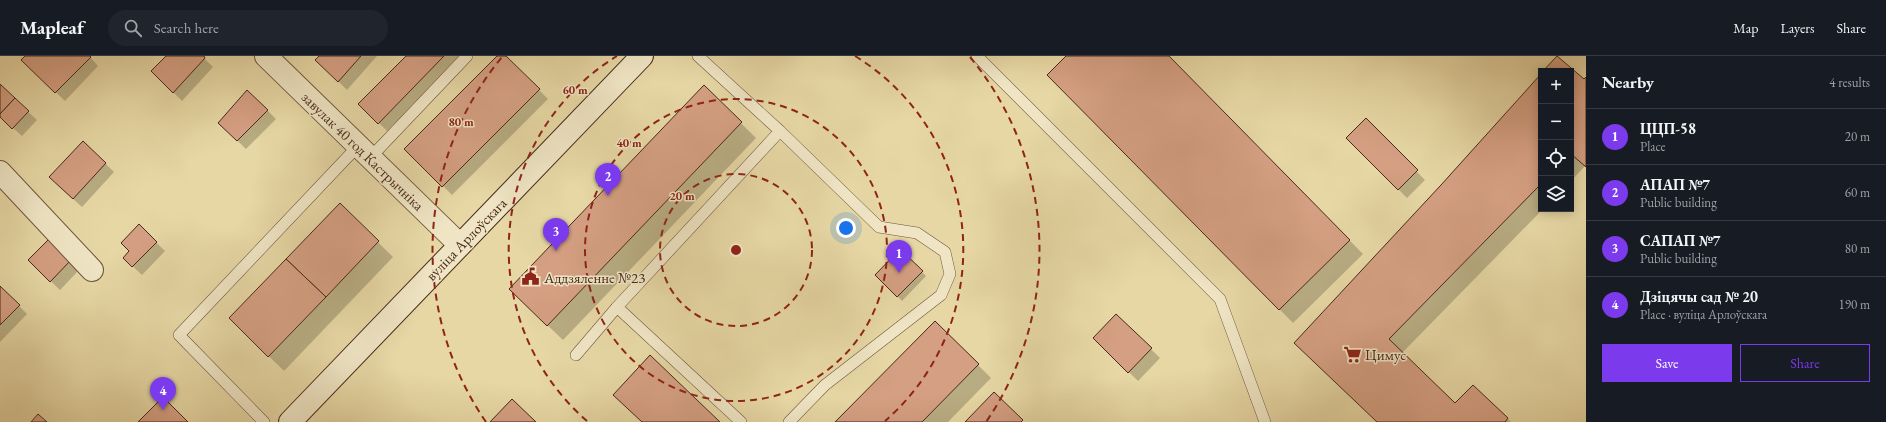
<!DOCTYPE html>
<html lang="en">
<head>
<meta charset="utf-8">
<style>
	:root { --surface:#171b24; --page:#20242c; --text:#f1f3f6; --muted:#9ea1a6; --line:#363941; --accent:#7c3aed }
	body { margin:0; font-family:"EB Garamond",serif; background:var(--page); color:var(--text) }
	.controls { position:absolute; right:12px; top:12px; display:grid; overflow:hidden; border-radius:0px; box-shadow:0 2px 10px #0003 }
	.controls button { width:36px; height:36px; display:grid; place-items:center; padding:0; border:0; border-bottom:1px solid var(--line); background:var(--surface); color:var(--text); font:20px sans-serif }
	.you { position:absolute; left:846px; top:172px; width:14px; height:14px; margin:-10px; border:3px solid #fff; border-radius:50%; background:#1a73e8; box-shadow:0 0 0 6px #1a73e833 }
	.badge { display:grid; place-items:center; width:26px; height:26px; border-radius:50%; background:var(--accent); color:#fff; font-size:13px; font-weight:700 }
	.pin { position:absolute; translate:-50% -33px; filter:drop-shadow(0 1px 2px #0008) }
	.pin::after { content:''; position:absolute; top:21px; width:14px; height:12px; background:inherit; clip-path:polygon(0 0,100% 0,50% 100%) }
	.list { margin:0; padding:0; list-style:none }
	h2 { display:flex; justify-content:space-between; align-items:center; height:52px; margin:0; padding:0 16px; font-size:17px }
	h2 small { font-size:13px; font-weight:400; color:var(--muted) }
	.list li { display:grid; grid-template-columns:26px 1fr auto; gap:12px; align-items:center; box-sizing:border-box; height:56px; padding:0 16px; border-top:1px solid var(--line) }
	.list b { display:block; font-size:15px; white-space:nowrap }
	.list p { margin:0; font-size:13px; white-space:nowrap; color:var(--muted) }
	.list em { font-size:13px; font-style:normal; color:var(--muted) }
	.actions { display:flex; gap:8px; padding:12px 16px }
	.actions a { flex:1; padding:9px 0; border:1px solid var(--accent); border-radius:0px; text-align:center; font-size:14px; color:var(--accent) }
	.actions .main { background:var(--accent); color:#fff }
	.icon { flex:none; width:22px; height:22px; fill:none; stroke:currentColor; stroke-width:2; stroke-linecap:round; stroke-linejoin:round }
	.map { position:relative; flex:none; width:1586px; height:366px; overflow:hidden }
	header { display:flex; align-items:center; gap:24px; box-sizing:border-box; height:56px; padding:0 20px; background:var(--surface); border-bottom:1px solid var(--line) }
	header strong { font-size:19px }
	nav { display:flex; gap:22px; margin-inline-start:auto; font-size:14px }
	.search { width:280px; height:36px; background:var(--page); display:flex; align-items:center; gap:10px; box-sizing:border-box; padding:0 14px; border-radius:22px; color:var(--muted); font-size:15px }
	main { display:flex }
	aside { flex:1; background:var(--surface) }
	.map>svg:first-child { display:block }
	.shadow { fill:#0003 }
	.building { fill:#d49f82; stroke:#49291c }
	.lines { fill:none; stroke-linecap:round; stroke-linejoin:round }
	.lane-casing { stroke:#70543e; stroke-width:12 }
	.street-casing { stroke:#70543e; stroke-width:24 }
	.secondary-casing { stroke:#49291c; stroke-width:24 }
	.lane { stroke:#efe5c4; stroke-width:11 }
	.street { stroke:#efe5c4; stroke-width:22 }
	.secondary { stroke:#efe5c4; stroke-width:22 }
	.ring { fill:none; stroke:#8f2418; stroke-width:2; stroke-dasharray:7 5 }
	.labels { text-anchor:middle; dominant-baseline:central; stroke-width:3; stroke-linejoin:round; paint-order:stroke }
	.street-label { font-size:15px; fill:#49291c; stroke:#efe5c4 }
	.poi-label { font-size:15px; fill:#49291c; stroke:#efe5c4; text-anchor:start }
	.centre { fill:#8f2418; stroke:#efe5c4; stroke-width:2 }
	.ring-label { font-size:12px; text-anchor:middle; font-weight:bold; fill:#8f2418; stroke:#efe5c4; stroke-width:3; stroke-linejoin:round; paint-order:stroke }
</style>
</head>
<body>
<header>
<strong>Mapleaf</strong>
<div class="search"><svg class="icon" aria-label="search" viewBox="0 0 24 24"><circle cx="10" cy="10" r="6"/><path d="M15 15l6 6"/></svg>Search here</div>
<nav><a>Map</a><a>Layers</a><a>Share</a></nav>
</header>
<main>
<div class="map">
<svg width="1586" height="366" viewBox="0 0 1586 366">
	<rect width="100%" height="100%" fill="#e6d7a4"/>
	<filter id="stains"><feTurbulence type="fractalNoise" baseFrequency=".005" numOctaves="4"/><feColorMatrix values="0 0 0 0 .2 0 0 0 0 .09 0 0 0 0 .02 0 0 0 .5 -.17"/></filter>
	<radialGradient id="worn" r=".72"><stop offset=".6" stop-color="#630" stop-opacity="0"/><stop offset="1" stop-color="#630" stop-opacity=".3"/></radialGradient>
	<g class="shadow">
		<path d="M26,0H89L98,10L65,45L22,4Z"/>
		<path d="M167,0H202L213,11L182,45L152,15Z"/>
		<path d="M320,0H377L347,34L317,4Z"/>
		<path d="M408,0H461L387,75L360,48Z"/>
		<path d="M498,0H505L548,43L452,139L406,93Z"/>
		<path d="M1068,0H1168L1363,198L1293,267L1049,19Z"/>
		<path d="M1558,0L1584,24L1586,23V111L1585,110L1571,125V15H1545Z"/>
		<path d="M1541,19V153H1543L1402,297L1455,348L1473,331L1511,366H1378L1309,301L1442,130Z"/>
		<path d="M0,30L37,64L22,80L0,60Z"/>
		<path d="M704,31L756,82L563,284L525,248Z"/>
		<path d="M267,54L276,63L246,93L219,67Z"/>
		<path d="M1366,64L1425,124L1407,142L1348,82Z"/>
		<path d="M83,86L114,116L82,151L59,130Z"/>
		<path d="M340,149L393,201L284,315L245,277Z"/>
		<path d="M139,170L165,195L142,219L124,202L130,195Z"/>
		<path d="M49,184L79,214L60,234L29,204Z"/>
		<path d="M900,194L926,220L902,245L876,219Z"/>
		<path d="M0,231L27,258L0,286Z"/>
		<path d="M1116,259L1160,302L1138,325L1094,282Z"/>
		<path d="M935,266L991,322L948,366H837Z"/>
	</g>
	<g class="building">
		<path d="M25,0H90L91,1L55,37L21,4Z"/>
		<path d="M166,0H204L205,2L173,37L151,15Z"/>
		<path d="M319,0H361L338,26L315,4Z"/>
		<path d="M406,0H444L378,68L358,48Z"/>
		<path d="M497,0H506L540,33L442,131L404,93Z"/>
		<path d="M1066,0H1169L1350,184L1279,254L1047,19Z"/>
		<path d="M1557,0L1584,23L1586,21V111L1571,98V15H1543Z"/>
		<path d="M1541,18V128L1389,283L1455,347L1473,329L1508,362L1505,366H1377L1294,287L1441,129Z"/>
		<path d="M0,28L15,42L0,58Z"/>
		<path d="M704,29L742,66L547,270L509,233Z"/>
		<path d="M247,34L268,54L237,85L218,67Z"/>
		<path d="M15,42L29,55L12,73L0,61V58Z"/>
		<path d="M1366,62L1418,114L1398,134L1346,82Z"/>
		<path d="M83,85L106,107L73,143L49,121Z"/>
		<path d="M340,147L379,185L326,241L286,203Z"/>
		<path d="M139,168L157,186L132,211L123,202L129,195L121,187Z"/>
		<path d="M49,183L71,204L50,226L28,204Z"/>
		<path d="M900,193L923,215L897,241L875,219Z"/>
		<path d="M286,203L326,241L268,301L229,262Z"/>
		<path d="M0,230L20,249L0,269Z"/>
		<path d="M1116,258L1152,292L1128,317L1093,282Z"/>
		<path d="M935,265L979,308L922,366H835Z"/>
		<path d="M650,299L720,366H642L613,339Z"/>
		<path d="M994,336L1023,364L1021,366H965Z"/>
		<path d="M163,341L188,366H138Z"/>
		<path d="M512,343L536,366H490Z"/>
		<path d="M38,358L47,366H31Z"/>
	</g>
	<g class="lines">
		<defs>
			<g id="lane">
				<path d="M977,0L1220,243L1265,366"/>
				<path d="M780,75L879,171L917,177L945,196L950,218L941,239L825,329L789,366"/>
				<path d="M370,102L467,0"/>
				<path d="M617,251L741,366"/>
				<path d="M576,299L617,251L780,75L698,0"/>
				<path d="M264,366L179,279L358,90"/>
			</g>
			<g id="street">
				<path d="M266,0L460,189"/>
				<path d="M0,116L92,214"/>
			</g>
			<path id="secondary" d="M290,366L642,0"/>
		</defs>
		<use href="#lane" class="lane-casing"/>
		<use href="#street" class="street-casing"/>
		<use href="#secondary" class="secondary-casing"/>
		<use href="#lane" class="lane"/>
		<use href="#street" class="street"/>
		<use href="#secondary" class="secondary"/>
	</g>
	<g class="ring">
		<circle cx="736" cy="194" r="76"/>
		<circle cx="736" cy="194" r="151"/>
		<path d="M587 365A227 227 0 0 1 617 0M855 0A227 227 0 0 1 885 365"/>
		<path d="M486 366A303 303 0 0 1 502 1M970 1A303 303 0 0 1 986 366"/>
	</g>
	<defs>
		<symbol id="civic-bare" viewBox="-9 -9 18 18"><path d="M-.6-6.5H3V-4.5H.6V-3L4-1V1h2V6H-6V1h2V-1L-.6-3ZM-1.2 2.5V6h2.4V2.5Z" fill="#8f2418" stroke="#efe5c4" stroke-width="2.5" paint-order="stroke"/></symbol>
		<symbol id="supermarket-bare" viewBox="-9 -9 18 18"><path d="M-6-5.5h2.5l.6 2H6L4.5 2H-2.5L-4.4-4H-6ZM-1.5 3.2a1.3 1.3 0 1 0 .1 0ZM3 3.2a1.3 1.3 0 1 0 .1 0Z" fill="#8f2418" stroke="#efe5c4" stroke-width="2.5" paint-order="stroke"/></symbol>
	</defs>
	<g fill-rule="evenodd">
		<use href="#civic-bare" x="518" y="208" width="25" height="25"/>
		<use href="#supermarket-bare" x="1340" y="286" width="25" height="25"/>
	</g>
	<g class="labels">
		<g class="street-label">
			<text transform="translate(363 95) rotate(44)">завулак 40 год Кастрычніка</text>
			<text transform="translate(466 183) rotate(-46)">вуліца Арлоўскага</text>
		</g>
		<g class="poi-label">
			<text x="544" y="221">Аддзяленне №23</text>
			<text x="1365" y="298">Цимус</text>
		</g>
	</g>
	<circle cx="736" cy="194" r="6" class="centre"/>
	<g class="ring-label">
		<text x="575" y="38">60 m</text>
		<text x="461" y="70">80 m</text>
		<text x="629" y="91">40 m</text>
		<text x="682" y="144">20 m</text>
	</g>
	<rect width="100%" height="100%" filter="url(#stains)"/>
	<rect width="100%" height="100%" fill="url(#worn)"/>
</svg>
<div class="controls">
<button>+</button>
<button>−</button>
<button><svg class="icon" aria-label="locate" viewBox="0 0 24 24"><circle cx="12" cy="12" r="6"/><path d="M12 2v4M12 18v4M2 12h4M18 12h4"/></svg></button>
<button><svg class="icon" aria-label="layers" viewBox="0 0 24 24"><path d="M12 4l9 5-9 5-9-5zM3 14l9 5 9-5"/></svg></button>
</div>
<div class="you"></div>
<div class="pin badge" style="left:899px;top:217px">1</div>
<div class="pin badge" style="left:608px;top:140px">2</div>
<div class="pin badge" style="left:556px;top:195px">3</div>
<div class="pin badge" style="left:163px;top:354px">4</div>
</div>
<aside>
<h2>Nearby<small>4 results</small></h2>
<ul class="list">
<li><span class="badge">1</span><div><b>ЦЦП-58</b><p>Place</p></div><em>20 m</em></li>
<li><span class="badge">2</span><div><b>АПАП №7</b><p>Public building</p></div><em>60 m</em></li>
<li><span class="badge">3</span><div><b>САПАП №7</b><p>Public building</p></div><em>80 m</em></li>
<li><span class="badge">4</span><div><b>Дзіцячы сад № 20</b><p>Place · вуліца Арлоўскага</p></div><em>190 m</em></li>
</ul>
<div class="actions"><a class="main">Save</a><a>Share</a></div>
</aside>
</main>
</body>
</html>
